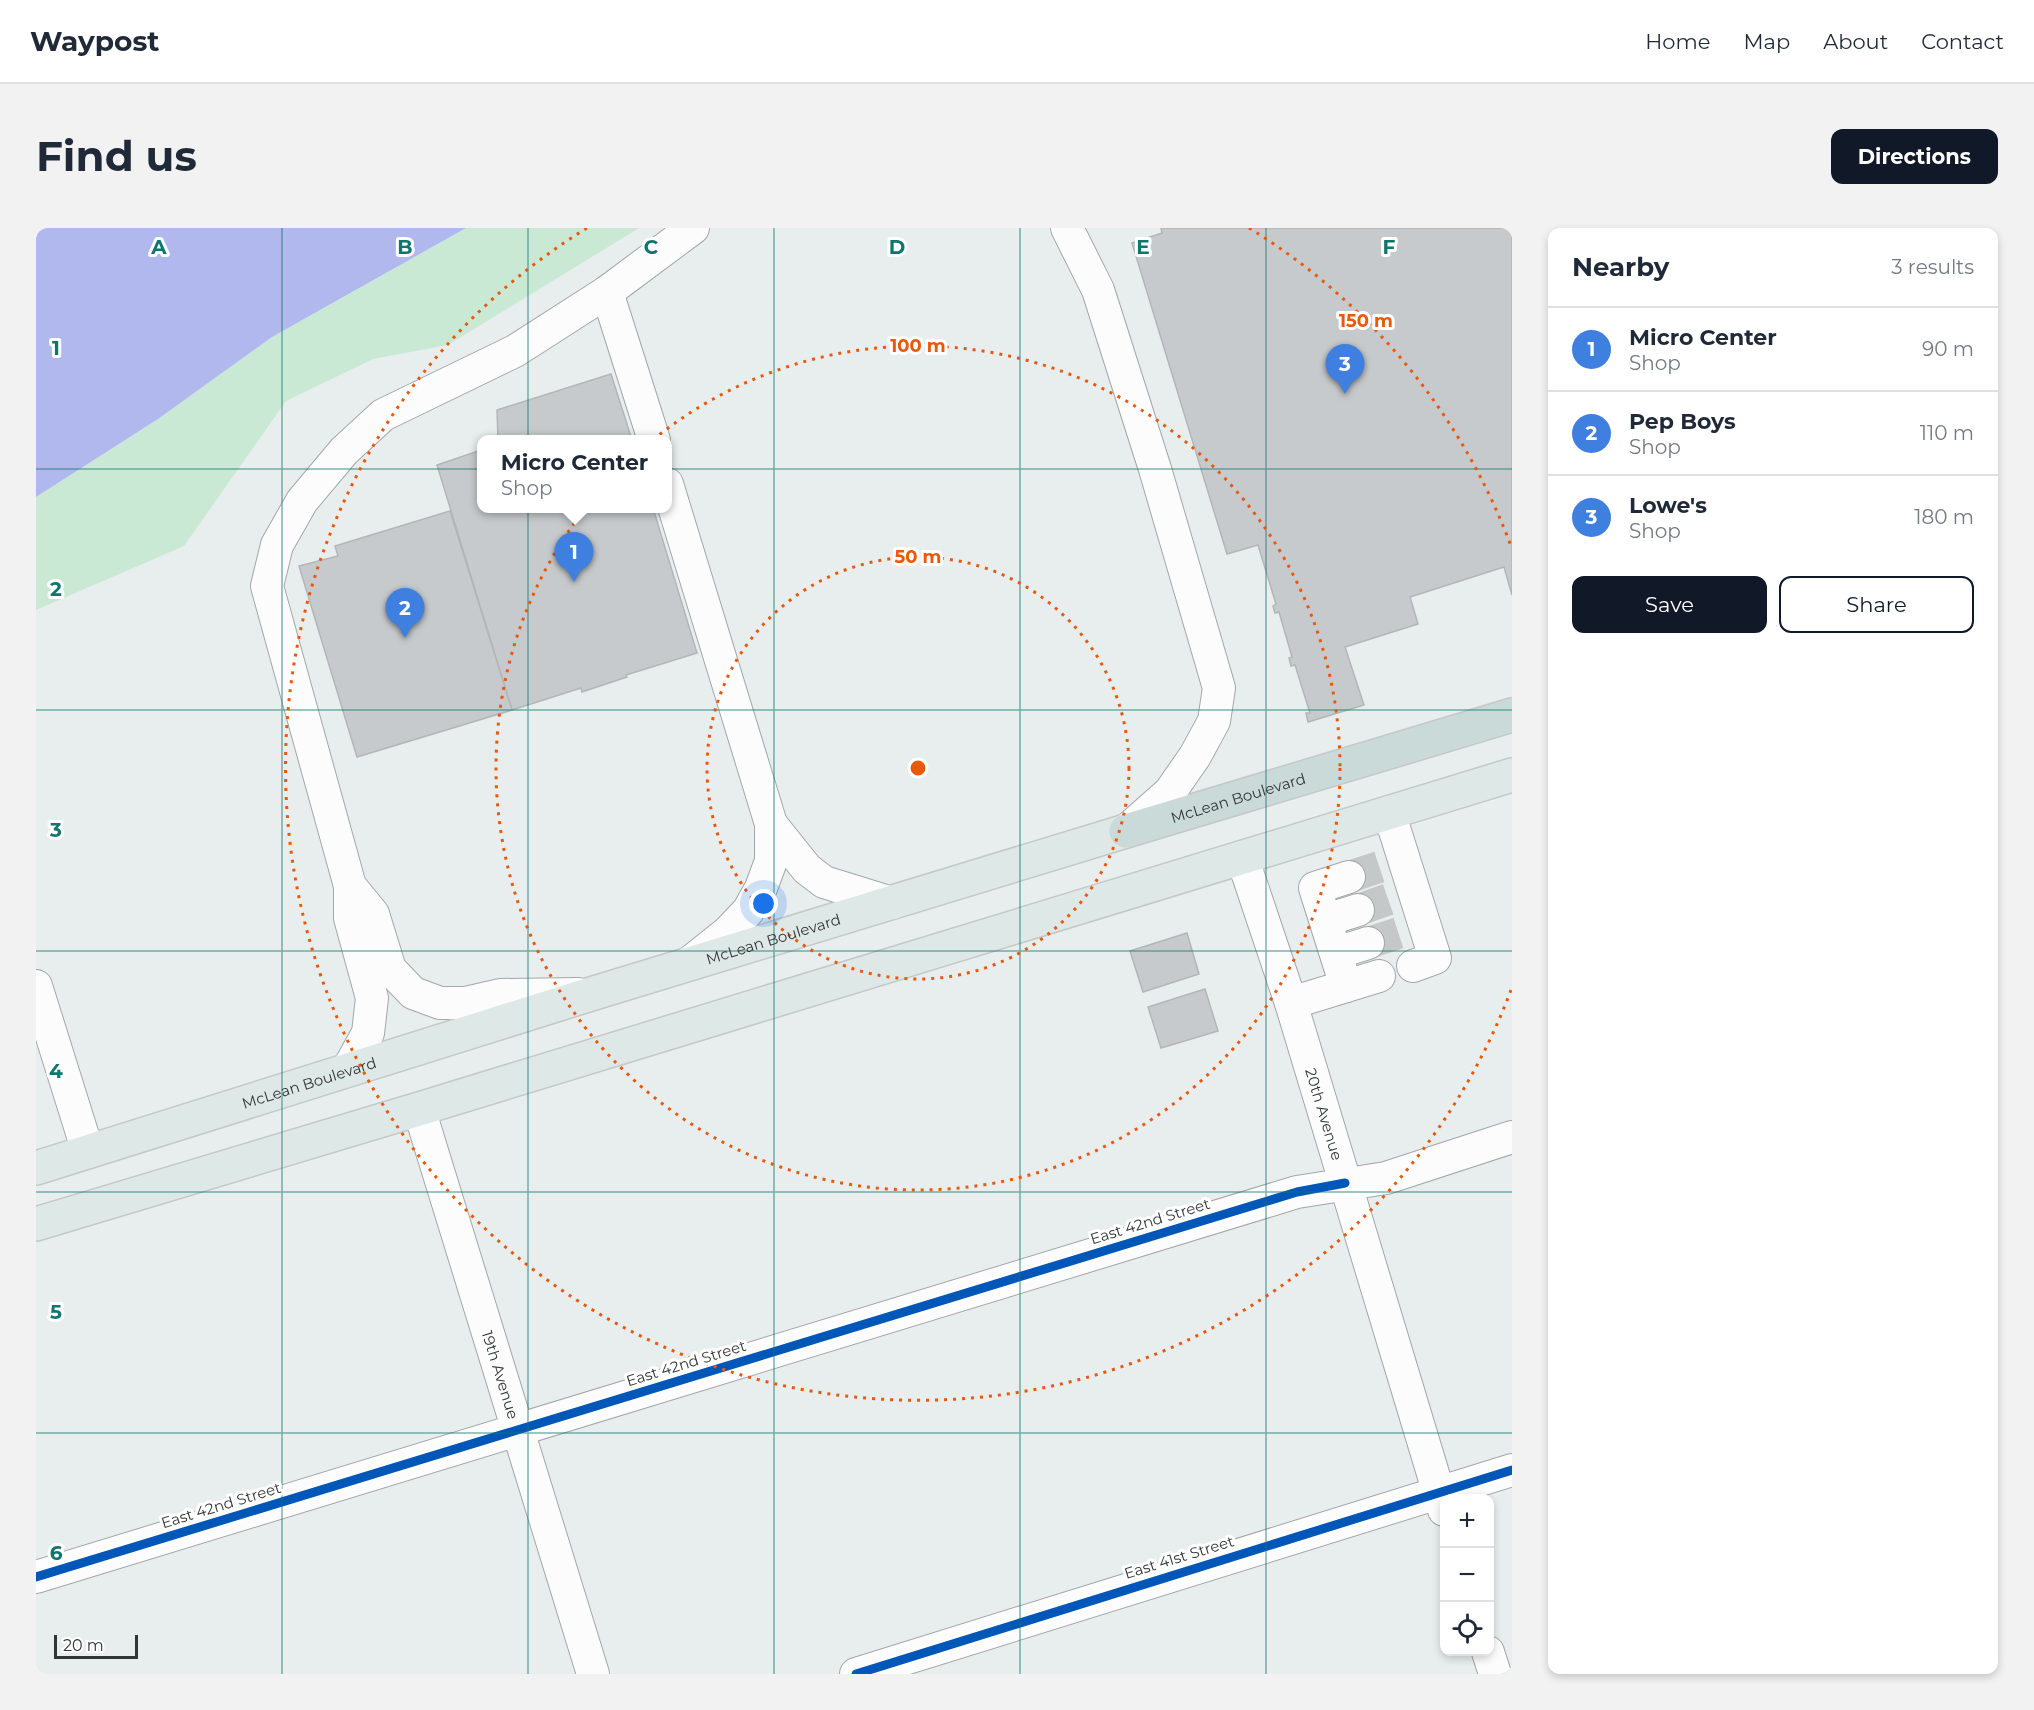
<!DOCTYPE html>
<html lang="en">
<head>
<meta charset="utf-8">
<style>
	:root { --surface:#fff; --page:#f2f2f3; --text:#1f2937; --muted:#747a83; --line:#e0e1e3; --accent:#111827 }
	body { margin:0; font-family:Montserrat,sans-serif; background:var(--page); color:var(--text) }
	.controls { position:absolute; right:18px; bottom:18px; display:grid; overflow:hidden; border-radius:12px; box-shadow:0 3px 9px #0003 }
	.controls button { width:54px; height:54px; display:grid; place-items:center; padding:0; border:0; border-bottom:2px solid var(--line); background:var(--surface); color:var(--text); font:30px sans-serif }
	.scale { position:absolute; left:18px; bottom:15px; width:84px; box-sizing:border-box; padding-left:6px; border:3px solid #323535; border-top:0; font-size:16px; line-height:21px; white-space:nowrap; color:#323535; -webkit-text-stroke:4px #fff; paint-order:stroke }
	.you { position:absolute; left:728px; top:676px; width:21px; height:21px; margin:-15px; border:4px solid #fff; border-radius:50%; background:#1a73e8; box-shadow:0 0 0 9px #1a73e833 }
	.badge { display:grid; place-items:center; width:39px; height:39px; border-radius:50%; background:var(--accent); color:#fff; font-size:20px; font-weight:700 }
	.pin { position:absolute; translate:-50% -50px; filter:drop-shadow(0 2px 3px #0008) }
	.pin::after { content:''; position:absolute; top:32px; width:21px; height:18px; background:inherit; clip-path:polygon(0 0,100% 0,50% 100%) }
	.popup { position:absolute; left:441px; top:207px; width:195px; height:78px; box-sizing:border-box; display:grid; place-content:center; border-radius:12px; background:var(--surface); filter:drop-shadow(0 2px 4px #0005); font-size:20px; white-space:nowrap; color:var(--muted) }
	.popup b { font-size:22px; color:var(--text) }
	.popup::after { content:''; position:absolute; left:50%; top:100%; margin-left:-12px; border:12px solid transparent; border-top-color:var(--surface) }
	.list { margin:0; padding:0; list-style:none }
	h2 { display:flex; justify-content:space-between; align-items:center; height:78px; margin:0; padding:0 24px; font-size:26px }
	h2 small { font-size:20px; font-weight:400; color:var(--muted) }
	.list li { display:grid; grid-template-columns:39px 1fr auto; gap:18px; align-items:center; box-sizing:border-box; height:84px; padding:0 24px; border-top:2px solid var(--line) }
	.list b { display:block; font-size:22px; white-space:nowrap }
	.list p { margin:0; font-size:20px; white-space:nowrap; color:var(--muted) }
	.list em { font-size:20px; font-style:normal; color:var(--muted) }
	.actions { display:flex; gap:12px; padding:18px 24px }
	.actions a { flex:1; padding:14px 0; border:2px solid var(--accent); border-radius:12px; text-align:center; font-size:21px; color:var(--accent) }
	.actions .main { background:var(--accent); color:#fff }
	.icon { flex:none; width:33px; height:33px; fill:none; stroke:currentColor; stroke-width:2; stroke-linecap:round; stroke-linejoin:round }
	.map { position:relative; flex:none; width:1476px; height:1446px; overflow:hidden; border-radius:12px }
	header { display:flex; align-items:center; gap:36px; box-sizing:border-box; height:84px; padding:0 30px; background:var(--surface); border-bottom:2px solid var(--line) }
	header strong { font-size:28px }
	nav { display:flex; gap:33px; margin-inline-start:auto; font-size:21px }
	.intro { display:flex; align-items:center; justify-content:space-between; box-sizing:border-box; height:144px; padding:0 36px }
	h1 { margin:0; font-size:42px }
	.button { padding:15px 27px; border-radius:12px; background:var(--accent); color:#fff; font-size:21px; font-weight:700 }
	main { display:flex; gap:36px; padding:0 36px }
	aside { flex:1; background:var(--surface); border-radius:12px; box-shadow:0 3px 9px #0003 }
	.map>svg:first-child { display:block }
	.green { fill:#cae9d5 }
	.water { fill:#b0b8ee }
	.building { fill:#c7cacc; stroke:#b3b6b7; stroke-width:1.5 }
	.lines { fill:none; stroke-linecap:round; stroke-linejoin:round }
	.minor-tunnel { stroke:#c4c8c9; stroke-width:32; stroke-dasharray:32 16; stroke-linecap:butt }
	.minor-casing { stroke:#a3a7a8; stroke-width:34 }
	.major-casing { stroke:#c6c8c8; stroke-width:36 }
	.highway-casing { stroke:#c6c8c8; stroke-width:36 }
	.minor { stroke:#fcfcfc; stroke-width:32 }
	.major { stroke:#dee8e7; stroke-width:33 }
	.highway { stroke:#cadad9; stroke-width:33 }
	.cycleway-casing { stroke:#fff; stroke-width:13 }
	.cycleway { stroke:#0057b8; stroke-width:9 }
	.grid { fill:none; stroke:#0f766e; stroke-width:1.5; stroke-opacity:0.55 }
	.ring { fill:none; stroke:#e8590c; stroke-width:3; stroke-dasharray:3 6 }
	.labels { text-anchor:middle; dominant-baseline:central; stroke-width:6; stroke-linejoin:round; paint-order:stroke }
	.street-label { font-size:15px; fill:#323535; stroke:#fff }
	.grid-label { font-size:20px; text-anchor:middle; font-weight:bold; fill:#0f766e; stroke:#fff; stroke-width:6; stroke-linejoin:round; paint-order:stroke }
	.centre { fill:#e8590c; stroke:#fff; stroke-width:3 }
	.ring-label { font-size:18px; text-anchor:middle; font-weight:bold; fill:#e8590c; stroke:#fff; stroke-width:6; stroke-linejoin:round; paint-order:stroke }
</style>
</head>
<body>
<header>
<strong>Waypost</strong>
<nav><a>Home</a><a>Map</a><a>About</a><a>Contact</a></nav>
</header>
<div class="intro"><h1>Find us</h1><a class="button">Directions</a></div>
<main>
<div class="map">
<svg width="1476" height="1446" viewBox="0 0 1476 1446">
	<rect width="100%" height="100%" fill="#e8edee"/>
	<path class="green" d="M430,0H603L412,117L337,131L250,173L148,318L0,382V269L122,191L236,109Z"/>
	<path class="water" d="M0,0H430L236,109L122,191L0,269Z"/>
	<g class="building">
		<path d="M1125,0H1476V367L1468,339L1374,369L1382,396L1309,419L1328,477L1272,494L1270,485H1274L1259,437L1255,438L1253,430L1256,429L1243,384L1239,385L1237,378L1240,376L1222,317L1191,326L1096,15L1126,5Z"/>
		<path d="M575,146L596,212H462L461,182Z"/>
		<path d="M445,222V280H617L661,425L590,447L591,449L546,464L545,460L476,482L401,237Z"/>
		<path d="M414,283L476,482L321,529L263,338L302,328L299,318Z"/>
		<path d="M1151,705L1163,746L1107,764L1094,723Z"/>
		<path d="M1169,761L1182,803L1125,820L1112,779Z"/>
	</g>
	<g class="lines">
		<g class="minor-tunnel">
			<path d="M1313,649L1349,637"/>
			<path d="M1322,682L1359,669"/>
			<path d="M1332,715L1369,703"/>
		</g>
		<defs>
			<g id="minor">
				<path d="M1031,0L1062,62L1119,241L1183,460L1178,493L1159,528L1134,564L1090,603"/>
				<path d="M571,64L618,212"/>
				<path d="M631,256L735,596V633L725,660L712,683L692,704L652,736"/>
				<path d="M1353,584L1399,730L1377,738"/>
				<path d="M735,596L771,641L788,654L856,675"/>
				<path id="s1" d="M1206,629L1255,775L1408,1282"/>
				<path d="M314,658L337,686L354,741L377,765L404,775H429L464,767L542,766"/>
				<path d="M1290,692L1322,682"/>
				<path d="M1300,725L1332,715"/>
				<path d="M0,758L52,924"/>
				<path d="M1310,758L1279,660L1313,649"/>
				<path d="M1255,775L1343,748"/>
				<path d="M312,841L332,805L336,770L314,690V658L231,358L241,317L266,273L308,223L347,187L479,123L571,64L657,0"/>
				<path id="s2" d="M383,881L557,1446"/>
				<path d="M0,1349L1261,964L1350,950L1476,909"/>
				<path d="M1452,1424L1459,1446"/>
				<path d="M820,1446L1476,1242"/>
			</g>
			<g id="major">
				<path id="s3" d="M0,940L555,766L1090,603"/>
				<path d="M0,996L383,881L1476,547"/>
			</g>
			<g id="highway">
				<path id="s4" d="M1090,603L1476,487"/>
			</g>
		</defs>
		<use href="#minor" class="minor-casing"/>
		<use href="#major" class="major-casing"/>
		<use href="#highway" class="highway-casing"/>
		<use href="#minor" class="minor"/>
		<use href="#major" class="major"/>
		<use href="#highway" class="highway"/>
		<defs>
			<g id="cycleway">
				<path d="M0,1349L1261,964L1309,955"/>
				<path d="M820,1446L1476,1242"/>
			</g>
		</defs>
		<use href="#cycleway" class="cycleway-casing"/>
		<use href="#cycleway" class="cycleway"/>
	</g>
	<path class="grid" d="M246,0V1446M492,0V1446M738,0V1446M984,0V1446M1230,0V1446M0,241H1476M0,482H1476M0,723H1476M0,964H1476M0,1205H1476"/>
	<g class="ring">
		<circle cx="882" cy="540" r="211"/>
		<circle cx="882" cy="540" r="422"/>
		<path d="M1475 762A633 633 0 1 1 551 0M1213 0A633 633 0 0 1 1475 318"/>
	</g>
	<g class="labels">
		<g class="street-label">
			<text stroke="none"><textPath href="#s4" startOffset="117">McLean Boulevard</textPath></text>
			<text stroke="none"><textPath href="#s3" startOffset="772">McLean Boulevard</textPath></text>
			<text stroke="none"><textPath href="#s3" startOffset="286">McLean Boulevard</textPath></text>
			<text stroke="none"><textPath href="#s1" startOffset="270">20th Avenue</textPath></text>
			<text transform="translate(1114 993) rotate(-17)">East 42nd Street</text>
			<text transform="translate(650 1135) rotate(-17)">East 42nd Street</text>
			<text stroke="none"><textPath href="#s2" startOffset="278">19th Avenue</textPath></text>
			<text transform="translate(185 1277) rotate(-17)">East 42nd Street</text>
			<text transform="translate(1143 1329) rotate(-17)">East 41st Street</text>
		</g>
	</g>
	<g class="grid-label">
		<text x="123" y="26">A</text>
		<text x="369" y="26">B</text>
		<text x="615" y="26">C</text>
		<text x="861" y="26">D</text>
		<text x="1107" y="26">E</text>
		<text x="1353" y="26">F</text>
		<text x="20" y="127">1</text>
		<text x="20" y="368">2</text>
		<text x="20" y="609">3</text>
		<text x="20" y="850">4</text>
		<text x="20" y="1091">5</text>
		<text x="20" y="1332">6</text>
	</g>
	<circle cx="882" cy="540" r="9" class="centre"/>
	<g class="ring-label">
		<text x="1330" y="99">150 m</text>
		<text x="882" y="124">100 m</text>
		<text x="882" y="335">50 m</text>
	</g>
</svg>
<div class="controls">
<button>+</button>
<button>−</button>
<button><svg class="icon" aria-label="locate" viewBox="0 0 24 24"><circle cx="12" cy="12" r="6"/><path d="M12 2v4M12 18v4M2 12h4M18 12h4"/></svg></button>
</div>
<div class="scale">20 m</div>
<div class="you"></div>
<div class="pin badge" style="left:538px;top:354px;background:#3f7fe0">1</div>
<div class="popup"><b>Micro Center</b>Shop</div>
<div class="pin badge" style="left:369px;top:410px;background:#3f7fe0">2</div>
<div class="pin badge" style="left:1309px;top:166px;background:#3f7fe0">3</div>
</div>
<aside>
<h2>Nearby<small>3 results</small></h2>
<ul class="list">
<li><span class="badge" style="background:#3f7fe0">1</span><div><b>Micro Center</b><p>Shop</p></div><em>90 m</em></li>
<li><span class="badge" style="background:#3f7fe0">2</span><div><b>Pep Boys</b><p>Shop</p></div><em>110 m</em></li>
<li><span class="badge" style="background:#3f7fe0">3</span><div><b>Lowe's</b><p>Shop</p></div><em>180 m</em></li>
</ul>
<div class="actions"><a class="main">Save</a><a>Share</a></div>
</aside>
</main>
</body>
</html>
